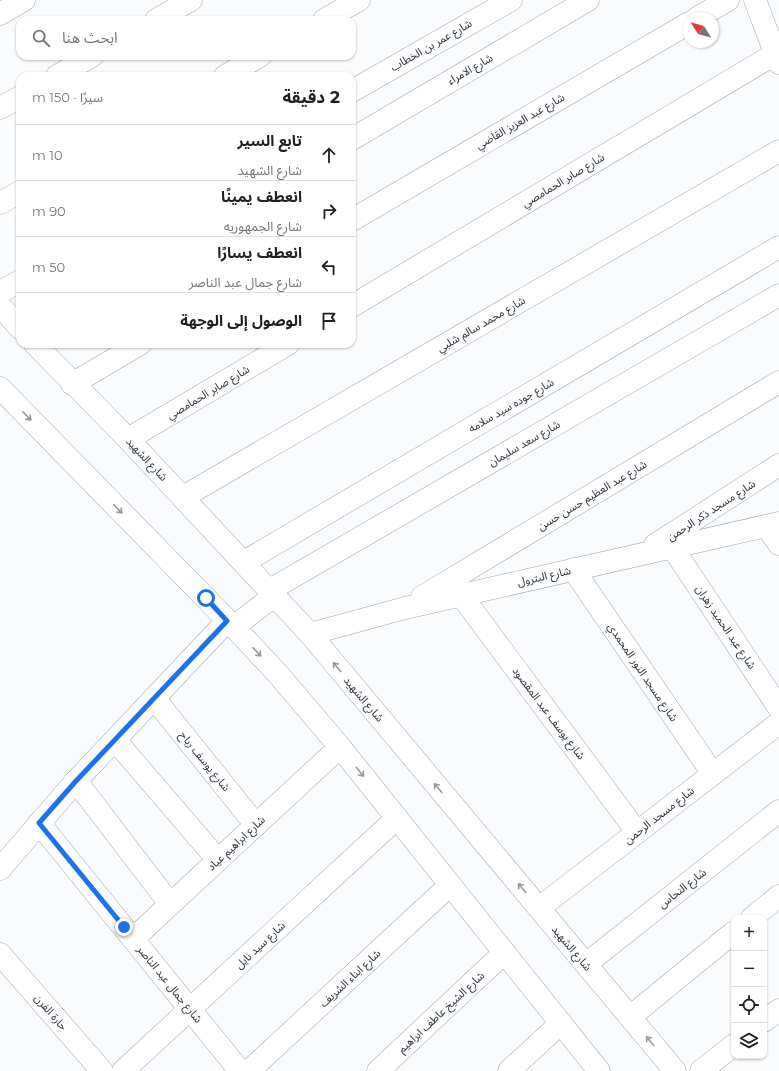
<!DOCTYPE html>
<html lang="ar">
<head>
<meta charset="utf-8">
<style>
	:root { --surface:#fff; --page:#f2f2f2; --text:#202124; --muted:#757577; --line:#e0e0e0 }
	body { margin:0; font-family:Montserrat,"Noto Sans Arabic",sans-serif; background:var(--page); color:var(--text); direction:rtl }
	.controls { position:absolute; right:12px; bottom:12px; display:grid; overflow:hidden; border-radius:8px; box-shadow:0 1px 3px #0004 }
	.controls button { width:36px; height:36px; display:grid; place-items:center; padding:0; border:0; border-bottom:1px solid var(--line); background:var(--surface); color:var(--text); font:20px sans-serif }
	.compass { position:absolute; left:683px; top:12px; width:36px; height:36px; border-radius:50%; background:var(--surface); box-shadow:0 1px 3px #0004; rotate:307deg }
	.stop { position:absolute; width:12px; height:12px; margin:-9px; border:3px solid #1a73e8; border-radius:50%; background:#fff }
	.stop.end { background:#1a73e8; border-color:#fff; box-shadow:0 1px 4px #0008 }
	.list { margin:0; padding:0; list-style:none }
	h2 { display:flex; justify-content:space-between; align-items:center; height:52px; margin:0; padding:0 16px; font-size:17px }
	h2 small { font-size:13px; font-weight:400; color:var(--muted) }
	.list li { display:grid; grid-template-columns:26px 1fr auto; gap:12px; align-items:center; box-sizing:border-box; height:56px; padding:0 16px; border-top:1px solid var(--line) }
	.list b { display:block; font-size:15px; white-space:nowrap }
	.list p { margin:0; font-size:13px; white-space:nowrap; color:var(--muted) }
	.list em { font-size:13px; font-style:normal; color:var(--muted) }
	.icon { flex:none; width:22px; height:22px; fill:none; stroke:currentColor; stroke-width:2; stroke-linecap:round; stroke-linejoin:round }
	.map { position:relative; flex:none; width:779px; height:1071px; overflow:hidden; direction:ltr }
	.search { position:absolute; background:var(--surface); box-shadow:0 1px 3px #0004; left:16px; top:16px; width:340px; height:44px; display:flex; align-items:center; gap:10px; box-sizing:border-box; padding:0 14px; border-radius:12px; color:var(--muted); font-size:15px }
	.panel { position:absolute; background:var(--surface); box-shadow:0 1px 3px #0004; left:16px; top:72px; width:340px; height:276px; border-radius:12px; direction:rtl }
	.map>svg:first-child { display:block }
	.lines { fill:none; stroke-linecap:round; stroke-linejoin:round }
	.minor-casing { stroke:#a0aab2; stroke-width:23 }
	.minor { stroke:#fff; stroke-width:22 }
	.oneway { stroke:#989a9c }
	.route { stroke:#1a73e8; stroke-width:5 }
	.labels { text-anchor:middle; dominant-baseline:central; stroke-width:3; stroke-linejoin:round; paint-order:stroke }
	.street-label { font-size:11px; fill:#303438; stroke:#f9fbfd }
</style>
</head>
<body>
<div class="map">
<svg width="779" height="1071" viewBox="0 0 779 1071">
	<rect width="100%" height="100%" fill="#f9fbfd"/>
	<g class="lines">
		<defs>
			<g id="minor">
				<path d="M755,0L779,63"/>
				<path d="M0,14L24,0"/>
				<path d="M697,18L728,0"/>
				<path d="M156,20L191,0"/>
				<path d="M324,20L359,0"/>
				<path d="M57,76L92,56"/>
				<path d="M225,76L260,56"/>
				<path d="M352,91L511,0"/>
				<path d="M0,108L20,97"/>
				<path d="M352,139L588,0"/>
				<path d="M0,203L20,192"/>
				<path d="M352,220L689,23"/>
				<path d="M0,292L20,281"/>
				<path d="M0,306L20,328"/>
				<path d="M352,306L775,54"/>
				<path d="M35,344L128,439L310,634L675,1071"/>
				<path d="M72,384L140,344"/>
				<path d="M0,388L234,627L277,673L340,747L599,1071"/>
				<path d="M128,439L288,344"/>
				<path d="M183,497L779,151"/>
				<path d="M766,526L779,544"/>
				<path d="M655,545L779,465"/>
				<path d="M672,547L779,708"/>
				<path d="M244,562L779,247"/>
				<path d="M573,569L713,774"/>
				<path d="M270,590L779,295"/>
				<path d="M461,595L637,832"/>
				<path d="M422,597L779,382"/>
				<path d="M234,627L275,595"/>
				<path d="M310,634L405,608L779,523"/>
				<path d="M154,698L256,825"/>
				<path d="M115,740L218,860"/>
				<path d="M76,781L170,904"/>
				<path d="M39,823L240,1071"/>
				<path d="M0,869L76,781L227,621"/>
				<path d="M539,908L779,723"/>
				<path d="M752,918L779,896"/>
				<path d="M133,939L340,747"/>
				<path d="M0,954L102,1071"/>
				<path d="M586,964L779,811"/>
				<path d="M630,1017L734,932"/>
				<path d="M764,1021L779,1010"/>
				<path d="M123,1071L397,818"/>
				<path d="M249,1071L450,885"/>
				<path d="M378,1071L504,953"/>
				<path d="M509,1071L561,1023"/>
				<path d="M701,1071L734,1045"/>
			</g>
		</defs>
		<use href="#minor" class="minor-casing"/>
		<use href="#minor" class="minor"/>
	</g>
	<defs><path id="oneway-shaft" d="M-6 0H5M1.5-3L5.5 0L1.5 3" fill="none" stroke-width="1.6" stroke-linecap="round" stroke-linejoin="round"/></defs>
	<g class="oneway">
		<use href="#oneway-shaft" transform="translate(27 416) rotate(46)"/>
		<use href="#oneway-shaft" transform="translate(118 509) rotate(46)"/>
		<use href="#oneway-shaft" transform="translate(257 652) rotate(47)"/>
		<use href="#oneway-shaft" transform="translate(337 667) rotate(-130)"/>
		<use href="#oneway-shaft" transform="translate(360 772) rotate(51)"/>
		<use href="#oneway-shaft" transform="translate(438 788) rotate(-130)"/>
		<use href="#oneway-shaft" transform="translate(522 888) rotate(-130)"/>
		<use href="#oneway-shaft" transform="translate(650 1041) rotate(-130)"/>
	</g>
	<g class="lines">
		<path class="route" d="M124,927L39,823L76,781L227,621L206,598"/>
	</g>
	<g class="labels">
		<g class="street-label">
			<text transform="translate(431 45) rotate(-30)">شارع عمر بن الخطاب</text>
			<text transform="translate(470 69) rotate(-30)">شارع الامراء</text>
			<text transform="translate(520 121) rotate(-30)">شارع عبد العزيز القاضي</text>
			<text transform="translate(563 180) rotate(-31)">شارع صابر الحمامصي</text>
			<text transform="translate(481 324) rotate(-30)">شارع محمد سالم شلبي</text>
			<text transform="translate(208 392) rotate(-31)">شارع صابر الحمامصي</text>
			<text transform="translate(511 405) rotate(-30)">شارع جوده سيد سلامه</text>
			<text transform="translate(524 443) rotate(-30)">شارع سعد سليمان</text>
			<text transform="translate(147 459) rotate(47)">شارع الشهيد</text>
			<text transform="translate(592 495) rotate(-31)">شارع عبد العظيم حسن حسن</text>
			<text transform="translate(711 510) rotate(-33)">شارع مسجد ذكر الرحمن</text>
			<text transform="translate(544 576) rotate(-13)">شارع البترول</text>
			<text transform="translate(726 627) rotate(56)">شارع عبد الحميد زهران</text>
			<text transform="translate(643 672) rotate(56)">شارع مسجد النور المحمدي</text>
			<text transform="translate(364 699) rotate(50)">شارع الشهيد</text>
			<text transform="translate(549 713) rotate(53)">شارع يوسف عبد المقصود</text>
			<text transform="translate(205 761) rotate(51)">شارع يوسف رباح</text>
			<text transform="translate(659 815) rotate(-38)">شارع مسجد الرحمن</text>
			<text transform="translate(236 843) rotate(-43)">شارع ابراهيم عياد</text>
			<text transform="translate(682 888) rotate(-38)">شارع النحاس</text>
			<text transform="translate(260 945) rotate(-43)">شارع سيد نايل</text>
			<text transform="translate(572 948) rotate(50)">شارع الشهيد</text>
			<text transform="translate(350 978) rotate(-43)">شارع ابناء الشريف</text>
			<text transform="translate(170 984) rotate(51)">شارع جمال عبد الناصر</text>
			<text transform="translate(51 1012) rotate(49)">حارة الفرن</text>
			<text transform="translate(441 1012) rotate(-43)">شارع الشيخ عاطف ابراهيم</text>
		</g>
	</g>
</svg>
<div class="controls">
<button>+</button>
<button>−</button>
<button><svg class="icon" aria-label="locate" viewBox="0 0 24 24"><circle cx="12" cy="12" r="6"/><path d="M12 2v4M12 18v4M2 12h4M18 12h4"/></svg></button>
<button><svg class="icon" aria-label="layers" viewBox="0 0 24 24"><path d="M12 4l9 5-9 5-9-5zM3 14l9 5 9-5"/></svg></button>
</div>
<svg class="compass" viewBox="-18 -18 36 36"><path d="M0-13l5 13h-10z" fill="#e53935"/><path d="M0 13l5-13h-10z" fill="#757577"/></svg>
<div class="stop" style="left:206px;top:598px"></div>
<div class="stop end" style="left:124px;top:927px"></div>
<div class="search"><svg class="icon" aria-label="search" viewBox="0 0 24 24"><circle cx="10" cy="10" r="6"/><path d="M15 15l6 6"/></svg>ابحث هنا</div>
<section class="panel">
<h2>2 دقيقة<small>سيرًا · 150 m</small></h2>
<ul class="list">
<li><svg class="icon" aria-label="ahead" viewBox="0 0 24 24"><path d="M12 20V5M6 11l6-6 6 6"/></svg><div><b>تابع السير</b><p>شارع الشهيد</p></div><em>10 m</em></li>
<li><svg class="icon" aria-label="right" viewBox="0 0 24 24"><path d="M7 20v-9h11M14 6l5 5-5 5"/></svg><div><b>انعطف يمينًا</b><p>شارع الجمهوريه</p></div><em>90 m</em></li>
<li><svg class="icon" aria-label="left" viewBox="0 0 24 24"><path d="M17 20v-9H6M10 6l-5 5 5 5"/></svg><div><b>انعطف يسارًا</b><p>شارع جمال عبد الناصر</p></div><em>50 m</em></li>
<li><svg class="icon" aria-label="arrive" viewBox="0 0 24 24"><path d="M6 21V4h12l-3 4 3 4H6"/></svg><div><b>الوصول إلى الوجهة</b></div></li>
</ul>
</section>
</div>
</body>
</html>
